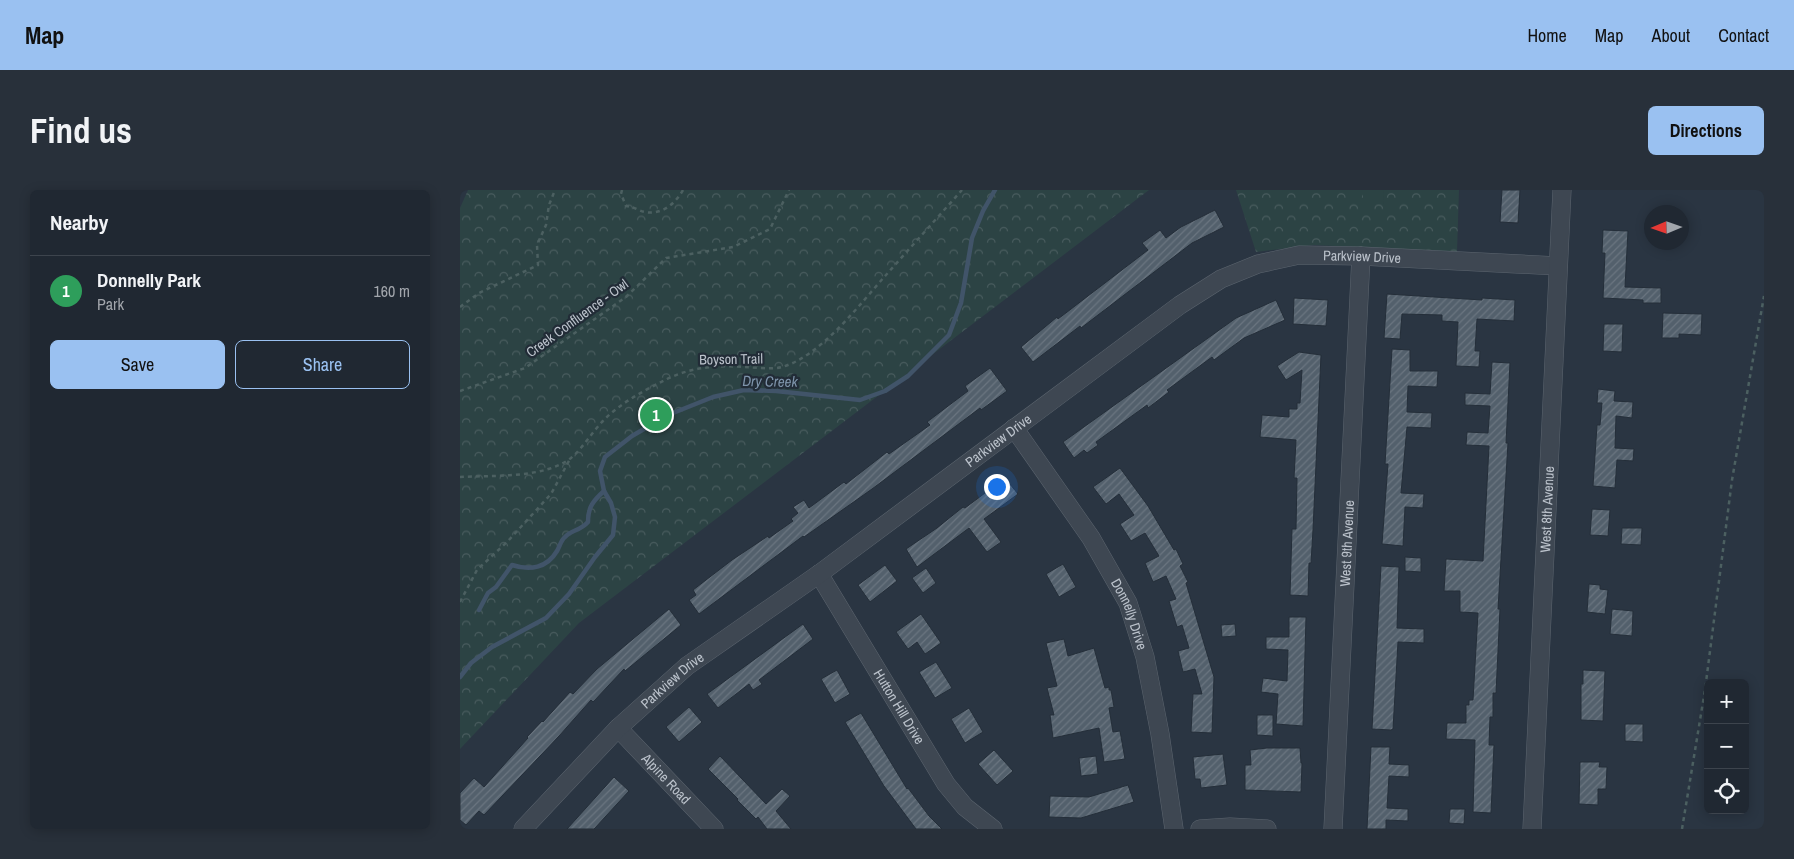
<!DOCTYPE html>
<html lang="en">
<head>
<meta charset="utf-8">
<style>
	:root { --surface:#202832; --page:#28303a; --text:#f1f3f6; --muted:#a2a6ac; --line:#3d444d; --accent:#9ac1f1 }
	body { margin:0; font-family:"Archivo Narrow",sans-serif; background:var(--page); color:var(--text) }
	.controls { position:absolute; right:15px; bottom:15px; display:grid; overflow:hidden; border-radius:8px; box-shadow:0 2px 12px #0003 }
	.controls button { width:45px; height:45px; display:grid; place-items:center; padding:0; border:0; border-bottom:1px solid var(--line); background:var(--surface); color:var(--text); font:25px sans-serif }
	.compass { position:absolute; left:1184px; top:15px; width:45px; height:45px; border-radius:50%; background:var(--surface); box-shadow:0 2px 12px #0003; rotate:268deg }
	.you { position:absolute; left:536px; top:296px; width:18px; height:18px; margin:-12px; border:4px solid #fff; border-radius:50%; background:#1a73e8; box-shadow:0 0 0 8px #1a73e833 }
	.badge { display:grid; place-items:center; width:32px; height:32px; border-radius:50%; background:var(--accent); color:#fff; font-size:16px; font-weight:700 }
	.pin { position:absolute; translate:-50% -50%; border:2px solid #fff; box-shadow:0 1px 5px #0006 }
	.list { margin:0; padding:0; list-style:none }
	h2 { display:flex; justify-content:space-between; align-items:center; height:65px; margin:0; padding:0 20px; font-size:21px }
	h2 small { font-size:16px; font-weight:400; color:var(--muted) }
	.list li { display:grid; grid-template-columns:32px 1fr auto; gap:15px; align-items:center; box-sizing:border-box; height:70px; padding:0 20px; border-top:1px solid var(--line) }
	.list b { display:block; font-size:19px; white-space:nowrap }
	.list p { margin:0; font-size:16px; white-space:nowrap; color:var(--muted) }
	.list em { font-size:16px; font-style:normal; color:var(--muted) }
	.actions { display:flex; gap:10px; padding:15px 20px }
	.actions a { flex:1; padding:11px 0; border:1px solid var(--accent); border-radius:8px; text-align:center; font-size:18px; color:var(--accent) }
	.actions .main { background:var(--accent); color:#111 }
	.icon { flex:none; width:28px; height:28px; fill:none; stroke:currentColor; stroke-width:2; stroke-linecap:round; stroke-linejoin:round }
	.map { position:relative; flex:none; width:1304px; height:639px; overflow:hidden; border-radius:8px }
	header { display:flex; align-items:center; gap:30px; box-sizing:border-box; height:70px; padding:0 25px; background:var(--accent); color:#111 }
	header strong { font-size:24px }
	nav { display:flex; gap:28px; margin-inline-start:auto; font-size:18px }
	.intro { display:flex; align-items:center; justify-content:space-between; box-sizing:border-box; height:120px; padding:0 30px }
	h1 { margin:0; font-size:35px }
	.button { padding:12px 22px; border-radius:8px; background:var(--accent); color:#111; font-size:18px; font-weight:700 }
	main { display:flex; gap:30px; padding:0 30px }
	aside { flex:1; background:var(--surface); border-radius:8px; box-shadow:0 2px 12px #0003 }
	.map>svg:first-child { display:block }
	.park { fill:url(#park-crowns) }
	.garden { fill:#2c4344 }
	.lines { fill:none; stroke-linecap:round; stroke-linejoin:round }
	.stream { stroke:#415469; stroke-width:4.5 }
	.building { fill:url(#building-hatch); stroke:#242e39 }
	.street-casing { stroke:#5c656f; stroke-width:19 }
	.path { stroke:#4c6061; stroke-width:2.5; stroke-dasharray:4 4; stroke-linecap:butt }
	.street { stroke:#3e4752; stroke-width:18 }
	.labels { text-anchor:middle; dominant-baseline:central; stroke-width:4.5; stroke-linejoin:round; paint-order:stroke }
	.street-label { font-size:14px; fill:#bbc2cb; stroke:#222c37 }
	.water-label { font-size:15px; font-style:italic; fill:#7e94ab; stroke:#222c37 }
</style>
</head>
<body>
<header>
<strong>Map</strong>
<nav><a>Home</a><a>Map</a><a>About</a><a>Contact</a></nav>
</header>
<div class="intro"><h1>Find us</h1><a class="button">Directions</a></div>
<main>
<aside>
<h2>Nearby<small></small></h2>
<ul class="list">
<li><span class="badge" style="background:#2e9e5b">1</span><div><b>Donnelly Park</b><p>Park</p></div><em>160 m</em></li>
</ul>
<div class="actions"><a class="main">Save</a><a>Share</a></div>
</aside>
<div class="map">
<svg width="1304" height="639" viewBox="0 0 1304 639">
	<defs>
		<pattern id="park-crowns" width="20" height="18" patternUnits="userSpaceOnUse" patternTransform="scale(1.25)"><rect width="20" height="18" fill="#2c4344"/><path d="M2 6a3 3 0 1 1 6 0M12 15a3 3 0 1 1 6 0" fill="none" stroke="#495c5e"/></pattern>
		<pattern id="building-hatch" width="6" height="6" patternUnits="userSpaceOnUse" patternTransform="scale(1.25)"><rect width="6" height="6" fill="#53606c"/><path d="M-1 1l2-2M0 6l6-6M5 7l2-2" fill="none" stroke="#6a7580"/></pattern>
	</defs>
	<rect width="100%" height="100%" fill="#2a3542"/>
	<g class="park">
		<path d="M8,0H689L119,433L0,559V18Z"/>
		<path d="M776,0H999L997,62L854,55L796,62Z"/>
	</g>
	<path class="garden" d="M903,0H924L923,14H903Z"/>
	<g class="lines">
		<g class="stream">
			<path d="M19,420L28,403L36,397L52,375C70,381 87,378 97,361C100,356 101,350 105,347C111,340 120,341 128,332C128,317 133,311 144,301"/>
			<path d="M0,487L11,473L32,457L86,428L109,404L135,367L153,345L155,327L151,313L144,301L140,281L145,267L172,246L208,225L253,207L284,200L316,201L400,210L425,201L448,186L489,145L501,113L512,48L523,21L535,0"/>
		</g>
	</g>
	<g class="building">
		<path d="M1042,0H1060L1058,33L1040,32Z"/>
		<path d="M755,20L764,37L732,53L621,138L620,136L573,172L561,157L597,127L598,129L688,60L682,53L700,40L706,48L721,37Z"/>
		<path d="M1143,40L1168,41L1165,97L1201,98V113H1183V110L1143,108L1145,63H1142Z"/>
		<path d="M927,104L1022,110V108L1055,110L1054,131L1017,129L1015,161H1020L1019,177L996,176L998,132L982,131V125L942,124L940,149L924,148Z"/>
		<path d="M834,108L868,110L866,136L833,134Z"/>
		<path d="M816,110L825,130L784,148L754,170L752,167L707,200L709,202L688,218L687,215L636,252L638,255L627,263L624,260L614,268L603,252L776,128Z"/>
		<path d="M1203,123L1242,124L1241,145L1219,144V148H1202Z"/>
		<path d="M1144,134H1163L1162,162L1143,161Z"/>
		<path d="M932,159L950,160V181H978L977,197L948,196L947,222L972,223L971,238L947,237L941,303L964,304L963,318L945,317L943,356L922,354L928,274H925Z"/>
		<path d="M839,162L861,165L853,340L851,373H849L848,406L830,405L832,339H836L837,288H834L836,250L800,247L802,225L829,227V219H837V213H840L842,180L826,190L817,176Z"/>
		<path d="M1032,172L1050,173L1046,253H1048L1038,419H1040L1036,503H1033V527H1030L1029,555H1034L1031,623L1013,622L1015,550L986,549L987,533H1006V515H1009V510H1013L1018,423L1000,422V401H984L986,369L1023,371L1029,256L1006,255L1007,242L1028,243L1030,216L1005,215V203L1030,204Z"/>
		<path d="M530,178L547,201L521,220L520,218L412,299L344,347L343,346L239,424L229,410L236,405L233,400L272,370L308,346L309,348L333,331L331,329L338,323L333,317L344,310L349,318L384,292L386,294L427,262L429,264L470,235L467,232L508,201L505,196Z"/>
		<path d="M1138,199L1155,201L1154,211L1173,212L1172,228L1156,226L1155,258L1174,259L1173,271L1157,270L1155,298L1133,296L1137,235H1140L1142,213H1137Z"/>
		<path d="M660,278L688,316L714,360L716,359L723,374L720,376L728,392L726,393L754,487L752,543L731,542L733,504H742L735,479L723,482L718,461L729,458L722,435L717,437L709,411L716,409L706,386L693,392L685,373L699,366L685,343L671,351L660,334L674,325L659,304L646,314L633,297Z"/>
		<path d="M545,288L558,304L524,329L541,352L527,362L509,338L457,377L446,359L477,338L503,317L505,318Z"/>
		<path d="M1132,319L1150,320L1148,346L1130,345Z"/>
		<path d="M1162,338H1182L1181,355L1161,354Z"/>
		<path d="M945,367L961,368V382L945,381Z"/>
		<path d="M603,374L616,397L599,407L586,384Z"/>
		<path d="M425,375L437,391L410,412L398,395Z"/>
		<path d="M921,376L939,377L937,438L964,439V453L938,452L933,539L931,540L912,539Z"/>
		<path d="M466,378L476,393L463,403L452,388Z"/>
		<path d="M1129,394L1140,395V399L1148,400L1145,424L1127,422Z"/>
		<path d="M209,419L221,435L165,481L164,479L133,512L131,510L99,546L24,625L19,621L6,635L0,630V603L14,588L24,597L68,548L67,547L82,531L83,532L110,502L113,504L137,479Z"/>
		<path d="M1152,419L1173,421L1172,446L1150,444Z"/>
		<path d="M461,424L481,453L465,464L457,452L448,459L436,442Z"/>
		<path d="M829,427H846L843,536L816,534L818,504L801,502L803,488L827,491L828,460L806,459V447H829Z"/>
		<path d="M343,434L353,449L299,490L302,494L293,500L289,494L258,518L247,504Z"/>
		<path d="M775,434L776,446L762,447L761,435Z"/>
		<path d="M604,449L608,466L634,458L645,498L649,497V500H651L654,517L649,518L653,542L660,541L665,569L644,572L639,538L593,548L590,525H594L587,498L597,496L586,453Z"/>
		<path d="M476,472L492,498L475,508L459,482Z"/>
		<path d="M377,480L390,504L375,513L361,489Z"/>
		<path d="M1123,480L1145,481L1143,531L1121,530V494H1123Z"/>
		<path d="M229,517L242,532L219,552L206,537Z"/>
		<path d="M509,518L523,542L505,553L491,529Z"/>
		<path d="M401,523L447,599L448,598L469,626L482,639H456L424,596L385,532Z"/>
		<path d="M797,525H813V546L797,545Z"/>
		<path d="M1165,534H1183V552L1165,551Z"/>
		<path d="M911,557H930L929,574L949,575V587L929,586L927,618L948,619V631L926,630V639H907Z"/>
		<path d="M807,558H840L841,573H842L841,602L785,600V575H791L790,560Z"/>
		<path d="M534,560L553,581L537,595L518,574Z"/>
		<path d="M763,564L767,595L741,598L740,589H735L733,567Z"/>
		<path d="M260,566L306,614L322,599L330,606L316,621L331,639H307L298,627L296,629L277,610L278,609L248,579Z"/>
		<path d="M636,566L638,584L621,586L619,568Z"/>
		<path d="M1120,572H1140L1139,577H1147L1146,599H1138V615L1119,614Z"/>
		<path d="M154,587L169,601L134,639H107Z"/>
		<path d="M668,595L674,612L621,628L589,627L590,606L629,607Z"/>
		<path d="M990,619H1005L1004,634L989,633Z"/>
	</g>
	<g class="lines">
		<defs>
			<g id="street">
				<path id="s1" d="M554,238L631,348L668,413L685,467L700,544L714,639"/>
				<path id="s2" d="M359,384L486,594L505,617L533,639"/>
				<path id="s3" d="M158,538L254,639"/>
				<path id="s4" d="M63,639L158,538L227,476L359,384L720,115L761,89L798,74L839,65L901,66L1098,76"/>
				<path d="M740,639L770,637L807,639"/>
				<path id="s5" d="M873,639L901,66"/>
				<path id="s6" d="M1072,639L1102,0"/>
			</g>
		</defs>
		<use href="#street" class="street-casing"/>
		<g class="path">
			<path d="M162,0L161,4L166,16C175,17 179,21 185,22C202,25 215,14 223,0"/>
			<path d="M0,117L19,103L78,75L77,55L86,35L89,15L95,0"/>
			<path d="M0,201L65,178L166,107L206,68L273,57L310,39L329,0"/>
			<path d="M0,287C34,285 83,289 111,268C123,258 132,242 143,231C160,213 185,200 207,189C232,177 257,175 284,177C296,177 310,180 322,177C361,166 399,115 426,85C451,57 477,28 502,0"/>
			<path d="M0,412L17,380L48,351L91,304L110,269"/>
			<path d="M1222,639L1245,500L1272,290L1304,106"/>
		</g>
		<use href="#street" class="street"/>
	</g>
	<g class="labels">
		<g class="street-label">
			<text stroke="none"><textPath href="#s4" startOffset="1036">Parkview Drive</textPath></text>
			<text transform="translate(117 128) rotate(-36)">Creek Confluence - Owl</text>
			<text transform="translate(271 169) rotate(-1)">Boyson Trail</text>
			<text stroke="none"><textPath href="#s4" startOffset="616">Parkview Drive</textPath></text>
			<text stroke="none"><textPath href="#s6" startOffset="320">West 8th Avenue</textPath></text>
			<text stroke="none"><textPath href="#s5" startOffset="286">West 9th Avenue</textPath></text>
			<text stroke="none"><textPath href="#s1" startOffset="220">Donnelly Drive</textPath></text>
			<text stroke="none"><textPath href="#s4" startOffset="211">Parkview Drive</textPath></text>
			<text stroke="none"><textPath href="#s2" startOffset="155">Hutton Hill Drive</textPath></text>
			<text stroke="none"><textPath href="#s3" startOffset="70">Alpine Road</textPath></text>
		</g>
		<g class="water-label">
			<text transform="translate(310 191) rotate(1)">Dry Creek</text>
		</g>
	</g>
</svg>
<div class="controls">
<button>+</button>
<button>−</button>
<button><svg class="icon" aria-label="locate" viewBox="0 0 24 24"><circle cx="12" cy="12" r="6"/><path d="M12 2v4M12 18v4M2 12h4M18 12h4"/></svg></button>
</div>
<svg class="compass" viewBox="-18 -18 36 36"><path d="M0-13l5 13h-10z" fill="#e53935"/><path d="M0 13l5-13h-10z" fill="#a2a6ac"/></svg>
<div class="you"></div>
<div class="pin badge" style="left:196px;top:225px;background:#2e9e5b">1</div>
</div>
</main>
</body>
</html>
